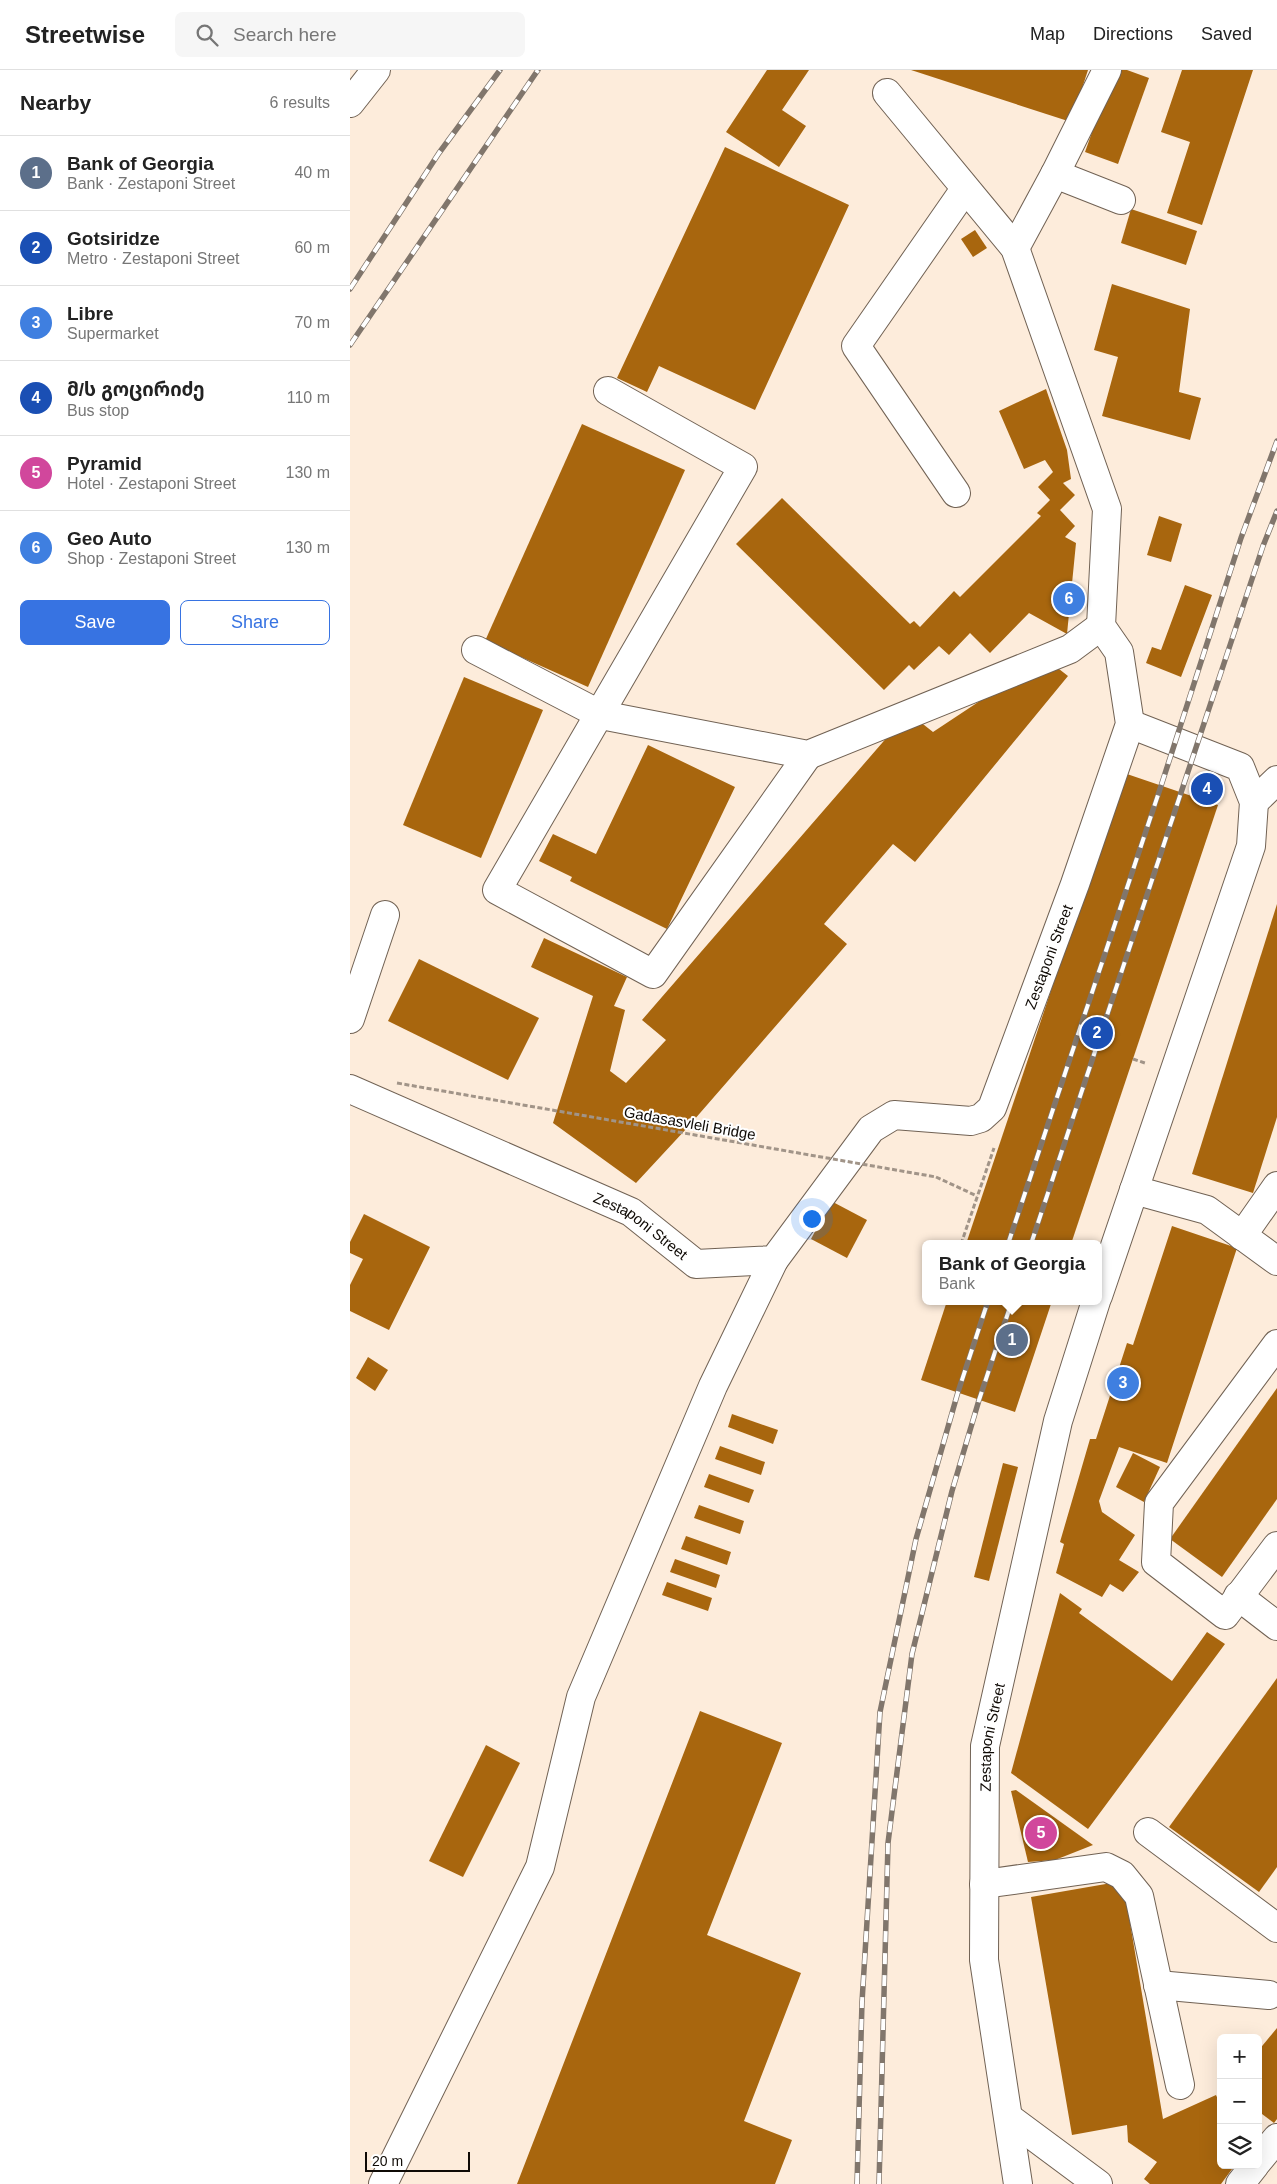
<!DOCTYPE html>
<html lang="en">
<head>
<meta charset="utf-8">
<style>
	:root { --surface:#fff; --page:#f6f6f6; --text:#222; --muted:#767676; --line:#e0e0e0; --accent:#3773e2 }
	body { margin:0; font-family:Helvetica,"Noto Sans Georgian",sans-serif; background:var(--page); color:var(--text) }
	.controls { position:absolute; right:15px; bottom:15px; display:grid; overflow:hidden; border-radius:8px; box-shadow:0 5px 20px #0002 }
	.controls button { width:45px; height:45px; display:grid; place-items:center; padding:0; border:0; border-bottom:1px solid var(--line); background:var(--surface); color:var(--text); font:25px sans-serif }
	.scale { position:absolute; left:15px; bottom:12px; width:105px; box-sizing:border-box; padding-left:5px; border:2px solid #0f0a05; border-top:0; font-size:14px; line-height:18px; white-space:nowrap; color:#0f0a05; -webkit-text-stroke:4px #fff; paint-order:stroke }
	.you { position:absolute; left:461px; top:1148px; width:18px; height:18px; margin:-12px; border:4px solid #fff; border-radius:50%; background:#1a73e8; box-shadow:0 0 0 8px #1a73e833 }
	.badge { display:grid; place-items:center; width:32px; height:32px; border-radius:50%; background:var(--accent); color:#fff; font-size:16px; font-weight:700 }
	.pin { position:absolute; translate:-50% -50%; border:2px solid #fff; box-shadow:0 1px 5px #0006 }
	.popup { position:absolute; left:572px; top:1170px; width:180px; height:65px; box-sizing:border-box; display:grid; place-content:center; border-radius:8px; background:var(--surface); filter:drop-shadow(0 1px 4px #0005); font-size:16px; white-space:nowrap; color:var(--muted) }
	.popup b { font-size:19px; color:var(--text) }
	.popup::after { content:''; position:absolute; left:50%; top:100%; margin-left:-10px; border:10px solid transparent; border-top-color:var(--surface) }
	.list { margin:0; padding:0; list-style:none }
	h2 { display:flex; justify-content:space-between; align-items:center; height:65px; margin:0; padding:0 20px; font-size:21px }
	h2 small { font-size:16px; font-weight:400; color:var(--muted) }
	.list li { display:grid; grid-template-columns:32px 1fr auto; gap:15px; align-items:center; box-sizing:border-box; height:75px; padding:0 20px; border-top:1px solid var(--line) }
	.list b { display:block; font-size:19px; white-space:nowrap }
	.list p { margin:0; font-size:16px; white-space:nowrap; color:var(--muted) }
	.list em { font-size:16px; font-style:normal; color:var(--muted) }
	.actions { display:flex; gap:10px; padding:15px 20px }
	.actions a { flex:1; padding:11px 0; border:1px solid var(--accent); border-radius:8px; text-align:center; font-size:18px; color:var(--accent) }
	.actions .main { background:var(--accent); color:#fff }
	.icon { flex:none; width:28px; height:28px; fill:none; stroke:currentColor; stroke-width:2; stroke-linecap:round; stroke-linejoin:round }
	.map { position:relative; flex:none; width:927px; height:2114px; overflow:hidden }
	header { display:flex; align-items:center; gap:30px; box-sizing:border-box; height:70px; padding:0 25px; background:var(--surface); border-bottom:1px solid var(--line) }
	header strong { font-size:24px }
	nav { display:flex; gap:28px; margin-inline-start:auto; font-size:18px }
	.search { width:350px; height:45px; background:var(--page); display:flex; align-items:center; gap:12px; box-sizing:border-box; padding:0 18px; border-radius:8px; color:var(--muted); font-size:19px }
	main { display:flex }
	aside { flex:1; background:var(--surface) }
	.map>svg:first-child { display:block }
	.building { fill:#a8660e }
	.lines { fill:none; stroke-linecap:round; stroke-linejoin:round }
	.minor-casing { stroke:#716254; stroke-width:30 }
	.path { stroke:#a19488; stroke-width:3; stroke-dasharray:5 2.5; stroke-linecap:butt }
	.minor { stroke:#fff; stroke-width:28 }
	.rail-casing { stroke:#81766c; stroke-width:5.5 }
	.rail { stroke:#fff; stroke-width:4; stroke-dasharray:11; stroke-linecap:butt }
	.path-bridge { stroke:#a19488; stroke-width:3; stroke-dasharray:5 2.5; stroke-linecap:butt }
	.labels { text-anchor:middle; dominant-baseline:central; stroke-width:4; stroke-linejoin:round; paint-order:stroke }
	.street-label { font-size:15px; fill:#0f0a05; stroke:#fff }
</style>
</head>
<body>
<header>
<strong>Streetwise</strong>
<div class="search"><svg class="icon" aria-label="search" viewBox="0 0 24 24"><circle cx="10" cy="10" r="6"/><path d="M15 15l6 6"/></svg>Search here</div>
<nav><a>Map</a><a>Directions</a><a>Saved</a></nav>
</header>
<main>
<aside>
<h2>Nearby<small>6 results</small></h2>
<ul class="list">
<li><span class="badge" style="background:#5c6f8a">1</span><div><b>Bank of Georgia</b><p>Bank · Zestaponi Street</p></div><em>40 m</em></li>
<li><span class="badge" style="background:#1a4fb4">2</span><div><b>Gotsiridze</b><p>Metro · Zestaponi Street</p></div><em>60 m</em></li>
<li><span class="badge" style="background:#3f7fe0">3</span><div><b>Libre</b><p>Supermarket</p></div><em>70 m</em></li>
<li><span class="badge" style="background:#1a4fb4">4</span><div><b>მ/ს გოცირიძე</b><p>Bus stop</p></div><em>110 m</em></li>
<li><span class="badge" style="background:#d1479c">5</span><div><b>Pyramid</b><p>Hotel · Zestaponi Street</p></div><em>130 m</em></li>
<li><span class="badge" style="background:#3f7fe0">6</span><div><b>Geo Auto</b><p>Shop · Zestaponi Street</p></div><em>130 m</em></li>
</ul>
<div class="actions"><a class="main">Save</a><a>Share</a></div>
</aside>
<div class="map">
<svg width="927" height="2114" viewBox="0 0 927 2114">
	<rect width="100%" height="100%" fill="#fdecdb"/>
	<g class="building">
		<path d="M417,0H459L432,40L456,56L429,97L376,62Z"/>
		<path d="M561,0H738L721,52Z"/>
		<path d="M764,0H777L799,8L768,94L735,82Z"/>
		<path d="M832,0H903L852,155L817,143L840,72L811,62Z"/>
		<path d="M375,77L499,135L405,340L309,296L297,322L267,308Z"/>
		<path d="M781,139L847,161L836,195L771,173Z"/>
		<path d="M625,160L637,178L623,187L611,169Z"/>
		<path d="M762,214L840,239L829,322L851,328L840,370L752,346L768,287L744,280Z"/>
		<path d="M696,319L717,380L721,409L713,413L725,425L710,440L725,456L715,467L726,473L717,564L679,543L640,583L620,563L599,585L589,576L564,600L559,595L534,620L386,474L432,428L560,554L564,551L570,557L604,521L610,527L691,446L687,443L700,430L688,417L703,402L695,390L674,399L649,341Z"/>
		<path d="M232,354L335,400L238,617L135,571Z"/>
		<path d="M809,446L832,454L821,492L797,485Z"/>
		<path d="M835,515L862,525L831,607L796,593L802,577L811,580Z"/>
		<path d="M700,592L718,606L565,792L543,774L474,854L497,874L337,1058L286,1113L203,1053L243,926L181,897L194,868L277,907L264,936L275,940L260,1001L276,1013L316,970L292,950L539,665L564,647L583,662L678,599Z"/>
		<path d="M114,607L193,640L131,788L53,755Z"/>
		<path d="M298,675L385,717L317,859L220,811L222,807L189,791L203,764L246,784Z"/>
		<path d="M774,703L868,735L721,1174H616Z"/>
		<path d="M927,834V1047L903,1123L842,1104Z"/>
		<path d="M69,889L189,948L158,1010L38,951Z"/>
		<path d="M481,1131L517,1150L497,1188L461,1169Z"/>
		<path d="M14,1144L80,1177L39,1260L0,1241V1215L13,1189L0,1183V1172Z"/>
		<path d="M822,1156L887,1178L817,1393L769,1377L749,1431L752,1442L785,1465L769,1490L789,1502L773,1522L760,1514L752,1527L706,1503L714,1474L710,1472L740,1369H746L777,1273L783,1275Z"/>
		<path d="M597,1231H702L665,1342L571,1310Z"/>
		<path d="M18,1287L38,1300L25,1321L6,1308Z"/>
		<path d="M927,1318V1429L872,1507L820,1469Z"/>
		<path d="M382,1344L428,1360L423,1374L378,1357Z"/>
		<path d="M370,1376L415,1392L411,1405L365,1389Z"/>
		<path d="M783,1383L810,1397L794,1432L766,1417Z"/>
		<path d="M653,1393L668,1397L639,1511L624,1507Z"/>
		<path d="M359,1404L404,1420L399,1433L354,1417Z"/>
		<path d="M349,1435L394,1451L390,1464L344,1448Z"/>
		<path d="M336,1466L381,1482L377,1495L331,1479Z"/>
		<path d="M325,1489L370,1505L366,1518L320,1502Z"/>
		<path d="M317,1512L362,1528L358,1541L312,1525Z"/>
		<path d="M710,1523L732,1539L729,1543L822,1611L857,1562L875,1574L738,1759L661,1703Z"/>
		<path d="M927,1608V1797L909,1822L819,1757Z"/>
		<path d="M350,1641L432,1673L357,1865L451,1903L394,2051L442,2070L425,2114H167Z"/>
		<path d="M136,1675L170,1693L113,1807L79,1791Z"/>
		<path d="M666,1720L743,1775L705,1790L678,1792L661,1721Z"/>
		<path d="M773,1811L813,2049L866,2025L871,2036V2095H885L871,2114H800L794,2109L807,2092L778,2072L777,2055L722,2065L681,1827Z"/>
		<path d="M927,1958V2049L924,2053L908,2041V1981Z"/>
	</g>
	<g class="lines">
		<defs>
			<g id="minor">
				<path d="M0,33L26,0"/>
				<path d="M705,104L771,130"/>
				<path d="M665,178L705,104L757,0"/>
				<path d="M258,321L393,397L147,820L303,904L458,685"/>
				<path d="M606,423L506,276L615,119"/>
				<path d="M126,580L251,645L458,685L720,579L751,556"/>
				<path d="M904,732L927,710"/>
				<path d="M0,949L35,845"/>
				<path id="s1" d="M0,1019L281,1142L346,1194L424,1190L521,1059L544,1045L621,1051L631,1048L642,1038L725,814L780,654L769,582L751,556L757,439L665,178L537,23"/>
				<path d="M784,1120L857,1140L927,1191"/>
				<path d="M892,1166L927,1116"/>
				<path d="M748,1226L901,776L904,732L890,697L780,654"/>
				<path d="M927,1274L809,1433L806,1492L875,1545L927,1476"/>
				<path d="M888,1526L927,1556"/>
				<path d="M798,1762L927,1858"/>
				<path d="M634,1814L756,1797L772,1805L789,1826L830,2015"/>
				<path d="M808,1915L919,1925"/>
				<path d="M659,2048L748,2114"/>
				<path d="M908,2091L927,2068"/>
				<path d="M33,2114L190,1797L231,1627L363,1316L424,1190"/>
				<path id="s2" d="M668,2114L634,1890L635,1676L708,1351L746,1231"/>
				<path d="M890,2114L905,2095"/>
			</g>
		</defs>
		<use href="#minor" class="minor-casing"/>
		<g class="path">
			<path d="M783,989L795,993"/>
			<path d="M586,1107L627,1126"/>
			<path d="M611,1174L644,1078"/>
		</g>
		<use href="#minor" class="minor"/>
		<defs>
			<g id="rail">
				<path d="M0,219L89,83L150,0"/>
				<path d="M0,275L188,0"/>
				<path d="M658,1174L811,716L891,468L927,371"/>
				<path d="M681,1174L913,476L927,441"/>
				<path d="M507,2114L512,1932L530,1642L566,1469L608,1322L638,1231"/>
				<path d="M529,2114L538,1773L562,1584L602,1421L629,1330L662,1231"/>
			</g>
		</defs>
		<use href="#rail" class="rail-casing"/>
		<use href="#rail" class="rail"/>
		<path class="path-bridge" d="M47,1013L586,1107"/>
	</g>
	<g class="labels">
		<g class="street-label">
			<text stroke="none"><textPath href="#s1" startOffset="922">Zestaponi Street</textPath></text>
			<text transform="translate(340 1053) rotate(10)">Gadasasvleli Bridge</text>
			<text stroke="none"><textPath href="#s1" startOffset="322">Zestaponi Street</textPath></text>
			<text stroke="none"><textPath href="#s2" startOffset="450">Zestaponi Street</textPath></text>
		</g>
	</g>
</svg>
<div class="controls">
<button>+</button>
<button>−</button>
<button><svg class="icon" aria-label="layers" viewBox="0 0 24 24"><path d="M12 4l9 5-9 5-9-5zM3 14l9 5 9-5"/></svg></button>
</div>
<div class="scale">20 m</div>
<div class="you"></div>
<div class="pin badge" style="left:662px;top:1270px;background:#5c6f8a">1</div>
<div class="popup"><b>Bank of Georgia</b>Bank</div>
<div class="pin badge" style="left:747px;top:963px;background:#1a4fb4">2</div>
<div class="pin badge" style="left:773px;top:1313px;background:#3f7fe0">3</div>
<div class="pin badge" style="left:857px;top:719px;background:#1a4fb4">4</div>
<div class="pin badge" style="left:691px;top:1763px;background:#d1479c">5</div>
<div class="pin badge" style="left:719px;top:529px;background:#3f7fe0">6</div>
</div>
</main>
</body>
</html>
